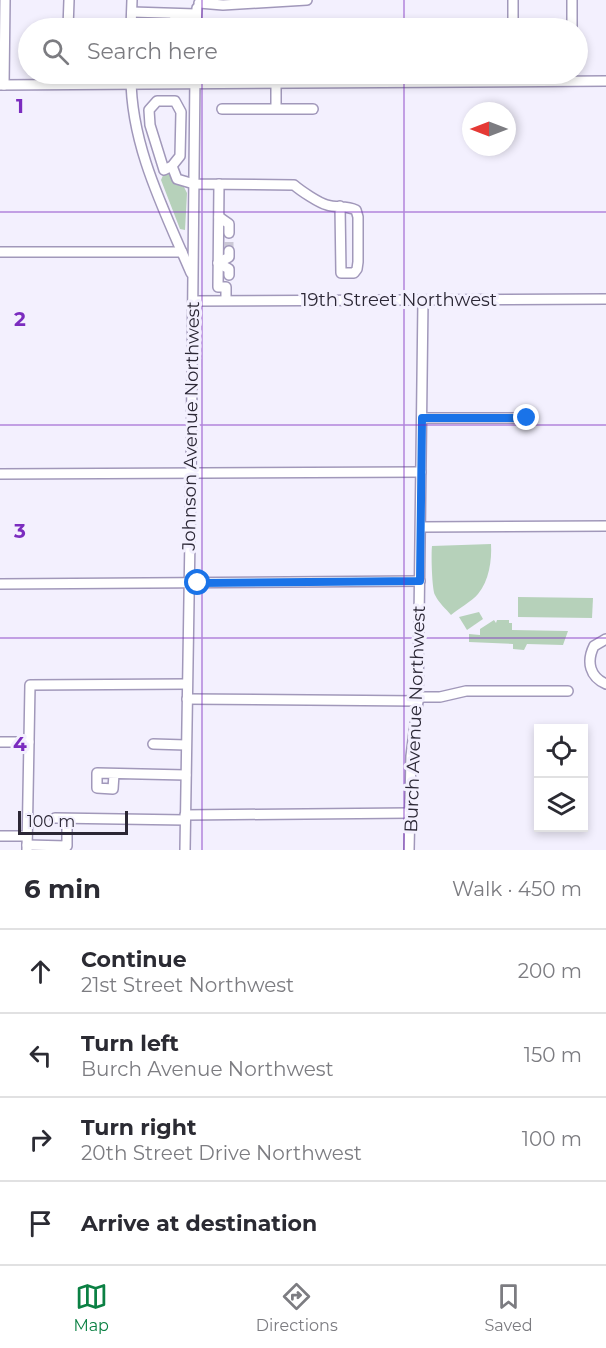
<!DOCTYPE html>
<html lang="en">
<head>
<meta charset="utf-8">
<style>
	:root { --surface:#fff; --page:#f7f7f7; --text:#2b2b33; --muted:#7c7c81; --line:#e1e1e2; --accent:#0b8043 }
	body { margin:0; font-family:Montserrat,sans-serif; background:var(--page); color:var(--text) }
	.controls { position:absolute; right:18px; bottom:18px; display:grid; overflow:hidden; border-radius:0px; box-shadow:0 3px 9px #0003 }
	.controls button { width:54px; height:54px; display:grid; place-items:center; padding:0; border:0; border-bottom:2px solid var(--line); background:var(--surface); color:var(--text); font:30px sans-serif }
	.compass { position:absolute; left:462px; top:102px; width:54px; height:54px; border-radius:50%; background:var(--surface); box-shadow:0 3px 9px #0003; rotate:270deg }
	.scale { position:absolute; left:18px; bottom:15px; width:110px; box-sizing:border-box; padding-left:6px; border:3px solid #2b2735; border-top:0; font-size:16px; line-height:21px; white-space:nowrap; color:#2b2735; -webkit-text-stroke:4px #f3f0fe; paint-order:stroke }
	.stop { position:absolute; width:18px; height:18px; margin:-14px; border:4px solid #1a73e8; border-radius:50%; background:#fff }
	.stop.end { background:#1a73e8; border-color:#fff; box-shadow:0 2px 6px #0008 }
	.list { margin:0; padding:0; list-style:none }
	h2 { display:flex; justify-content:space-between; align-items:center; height:78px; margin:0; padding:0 24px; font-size:26px }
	h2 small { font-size:20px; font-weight:400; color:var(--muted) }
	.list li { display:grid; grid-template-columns:39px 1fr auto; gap:18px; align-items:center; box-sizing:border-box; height:84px; padding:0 24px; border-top:2px solid var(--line) }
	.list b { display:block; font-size:22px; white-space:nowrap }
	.list p { margin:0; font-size:20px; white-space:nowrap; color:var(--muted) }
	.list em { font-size:20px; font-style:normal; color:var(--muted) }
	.icon { flex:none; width:33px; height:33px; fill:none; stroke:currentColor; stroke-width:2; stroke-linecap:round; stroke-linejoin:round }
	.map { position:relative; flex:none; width:606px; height:850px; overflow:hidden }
	.search { position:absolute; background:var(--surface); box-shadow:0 3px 9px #0003; left:18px; right:18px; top:18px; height:66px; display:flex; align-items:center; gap:15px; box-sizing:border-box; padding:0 21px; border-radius:33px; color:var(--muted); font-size:22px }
	.sheet { height:414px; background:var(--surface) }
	nav { display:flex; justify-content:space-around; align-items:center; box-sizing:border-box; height:84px; border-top:2px solid var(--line); background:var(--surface); font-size:16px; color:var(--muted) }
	nav a { display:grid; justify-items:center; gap:3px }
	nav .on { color:var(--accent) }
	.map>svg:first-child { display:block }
	.green { fill:#b6d1ba }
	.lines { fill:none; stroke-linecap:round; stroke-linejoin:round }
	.minor-tunnel { stroke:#cbc8d6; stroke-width:9; stroke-dasharray:9 4.5; stroke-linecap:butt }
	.minor-casing { stroke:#a198ba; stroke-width:12 }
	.minor { stroke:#fff; stroke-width:9 }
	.route { stroke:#1a73e8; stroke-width:8 }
	.grid { fill:none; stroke:#7b2cbf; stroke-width:1.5; stroke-opacity:0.55 }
	.labels { text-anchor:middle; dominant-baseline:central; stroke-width:6; stroke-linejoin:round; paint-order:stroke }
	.street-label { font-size:18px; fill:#2b2735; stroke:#f3f0fe }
	.grid-label { font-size:20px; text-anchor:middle; font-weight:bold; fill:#7b2cbf; stroke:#f3f0fe; stroke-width:6; stroke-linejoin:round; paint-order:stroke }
</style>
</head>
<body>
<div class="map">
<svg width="606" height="850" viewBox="0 0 606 850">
	<rect width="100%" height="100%" fill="#f3f0fe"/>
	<g class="green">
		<path d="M167,172H170L173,182L184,187L187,193L185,230L180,229L161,180L164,173Z"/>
		<path d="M491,544C492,560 489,581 478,594C471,602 459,608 451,615C446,609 438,602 435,595C432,590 431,554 432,546Z"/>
		<path d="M518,597L593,598L592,618L518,617Z"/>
		<path d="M479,612L483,619L467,630L459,617Z"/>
		<path d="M494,620L496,623L497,620H509V623H512V630L568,631L563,645L527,644L524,650L513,649V644L469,642V634L480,635V629Z"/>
	</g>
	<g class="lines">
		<path class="minor-tunnel" d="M229,251V233"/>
		<defs>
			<g id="minor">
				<path d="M199,3L223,5L307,0"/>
				<path d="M132,12L196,14"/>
				<path d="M68,28L69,0"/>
				<path d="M131,28L132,0"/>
				<path d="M174,28L175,14"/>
				<path d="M196,28L197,8"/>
				<path d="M513,28V0"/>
				<path d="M572,28V0"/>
				<path d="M131,74C130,144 164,210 191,273"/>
				<path d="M0,85L606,81"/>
				<path d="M4,85L5,0"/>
				<path d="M276,108V82"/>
				<path d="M222,109H313"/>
				<path d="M172,166L164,170L150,125L149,110L157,101H175L181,112L180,156L172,166L177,179L194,184L294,185C301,191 319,203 327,205C337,208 346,205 356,210L358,217V262L357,269L354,273H341L340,206"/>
				<path d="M219,184L218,287H226V300"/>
				<path d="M219,217L229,224V233"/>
				<path d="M0,252H182"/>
				<path d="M218,263L229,269V275"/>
				<path d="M218,263L229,257V251"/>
				<path d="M193,301L606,299"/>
				<path d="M422,418H527"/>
				<path d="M0,474L421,472"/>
				<path d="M421,527L606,526"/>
				<path d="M0,584L420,581"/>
				<path d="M606,639L594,646C586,662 590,677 606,684"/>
				<path d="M418,697H440L466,691H568"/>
				<path d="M187,699L418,701"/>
				<path d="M0,742H29"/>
				<path d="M153,744L186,745"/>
				<path d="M114,774L113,789L97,788V773L186,775"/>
				<path d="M185,815L410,813"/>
				<path d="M55,818L185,820"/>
				<path d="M0,836H27"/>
				<path d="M27,845L67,846V819"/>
				<path d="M27,850L30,685L187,684"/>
				<path d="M185,850L191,474L195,74"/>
				<path d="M409,850L411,756L418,701L423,300"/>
			</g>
		</defs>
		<use href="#minor" class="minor-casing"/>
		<use href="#minor" class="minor"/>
	</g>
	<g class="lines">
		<path class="route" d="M198,583L420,581L422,418H527"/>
	</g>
	<path class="grid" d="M202,0V28M404,0V28M202,74V850M404,74V850M0,212H606M0,425H606M0,638H606"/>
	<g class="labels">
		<g class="street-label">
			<text x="399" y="300">19th Street Northwest</text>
			<text transform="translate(191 426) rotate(-89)">Johnson Avenue Northwest</text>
			<text transform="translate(415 719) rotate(-88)">Burch Avenue Northwest</text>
		</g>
	</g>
	<g class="grid-label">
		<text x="20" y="113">1</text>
		<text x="20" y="326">2</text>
		<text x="20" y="538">3</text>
		<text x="20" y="751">4</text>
	</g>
</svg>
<div class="controls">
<button><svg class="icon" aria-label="locate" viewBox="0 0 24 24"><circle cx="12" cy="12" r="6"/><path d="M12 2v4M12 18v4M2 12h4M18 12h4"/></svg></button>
<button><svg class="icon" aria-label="layers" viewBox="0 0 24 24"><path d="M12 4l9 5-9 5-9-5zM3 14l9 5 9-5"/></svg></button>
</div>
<svg class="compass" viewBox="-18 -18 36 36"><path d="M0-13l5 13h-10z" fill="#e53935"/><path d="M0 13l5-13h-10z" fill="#7c7c81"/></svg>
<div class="scale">100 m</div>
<div class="stop" style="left:198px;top:583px"></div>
<div class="stop end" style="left:527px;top:418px"></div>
<div class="search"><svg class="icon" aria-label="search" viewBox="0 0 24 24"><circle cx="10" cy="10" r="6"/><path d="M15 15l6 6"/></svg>Search here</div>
</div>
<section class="sheet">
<h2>6 min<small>Walk · 450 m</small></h2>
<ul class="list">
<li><svg class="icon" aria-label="ahead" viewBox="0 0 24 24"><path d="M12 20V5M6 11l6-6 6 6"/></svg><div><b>Continue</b><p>21st Street Northwest</p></div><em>200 m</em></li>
<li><svg class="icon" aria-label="left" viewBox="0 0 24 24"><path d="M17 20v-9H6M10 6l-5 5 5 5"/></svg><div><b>Turn left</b><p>Burch Avenue Northwest</p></div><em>150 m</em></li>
<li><svg class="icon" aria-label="right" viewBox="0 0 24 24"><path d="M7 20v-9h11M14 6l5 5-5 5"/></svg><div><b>Turn right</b><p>20th Street Drive Northwest</p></div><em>100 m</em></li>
<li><svg class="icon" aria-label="arrive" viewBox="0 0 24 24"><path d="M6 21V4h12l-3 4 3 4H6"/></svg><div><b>Arrive at destination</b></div></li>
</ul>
</section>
<nav>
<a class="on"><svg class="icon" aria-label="map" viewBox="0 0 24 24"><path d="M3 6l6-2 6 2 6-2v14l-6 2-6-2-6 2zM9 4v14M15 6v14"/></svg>Map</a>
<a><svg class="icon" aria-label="directions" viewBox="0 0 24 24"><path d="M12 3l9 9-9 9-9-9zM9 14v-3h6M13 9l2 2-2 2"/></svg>Directions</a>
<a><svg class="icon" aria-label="saved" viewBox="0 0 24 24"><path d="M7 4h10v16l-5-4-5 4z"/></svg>Saved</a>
</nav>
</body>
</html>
